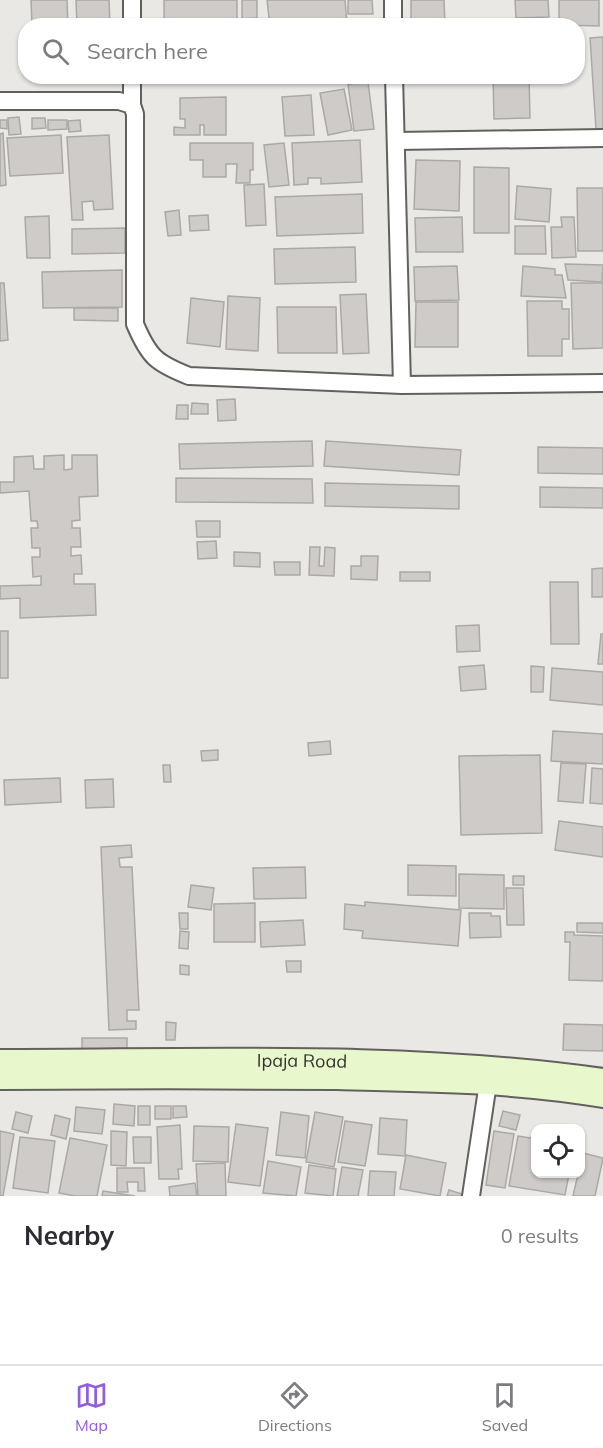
<!DOCTYPE html>
<html lang="en">
<head>
<meta charset="utf-8">
<style>
	:root { --surface:#fff; --page:#f7f7f7; --text:#2b2b33; --muted:#7c7c81; --line:#e1e1e2; --accent:#935fd8 }
	body { margin:0; font-family:Mulish,sans-serif; background:var(--page); color:var(--text) }
	.controls { position:absolute; right:18px; bottom:18px; display:grid; overflow:hidden; border-radius:12px; box-shadow:0 2px 4px #0004 }
	.controls button { width:54px; height:54px; display:grid; place-items:center; padding:0; border:0; border-bottom:2px solid var(--line); background:var(--surface); color:var(--text); font:30px sans-serif }
	.list { margin:0; padding:0; list-style:none }
	h2 { display:flex; justify-content:space-between; align-items:center; height:78px; margin:0; padding:0 24px; font-size:26px }
	h2 small { font-size:20px; font-weight:400; color:var(--muted) }
	.icon { flex:none; width:33px; height:33px; fill:none; stroke:currentColor; stroke-width:2; stroke-linecap:round; stroke-linejoin:round }
	.map { position:relative; flex:none; width:603px; height:1196px; overflow:hidden }
	.search { position:absolute; background:var(--surface); box-shadow:0 2px 4px #0004; left:18px; right:18px; top:18px; height:66px; display:flex; align-items:center; gap:15px; box-sizing:border-box; padding:0 21px; border-radius:24px; color:var(--muted); font-size:22px }
	.sheet { height:168px; background:var(--surface) }
	nav { display:flex; justify-content:space-around; align-items:center; box-sizing:border-box; height:84px; border-top:2px solid var(--line); background:var(--surface); font-size:16px; color:var(--muted) }
	nav a { display:grid; justify-items:center; gap:3px }
	nav .on { color:var(--accent) }
	.map>svg:first-child { display:block }
	.building { fill:#cecbc9; stroke:#aba9a6; stroke-width:1.5 }
	.lines { fill:none; stroke-linecap:round; stroke-linejoin:round }
	.street-casing { stroke:#62615e; stroke-width:20 }
	.secondary-casing { stroke:#62615e; stroke-width:26 }
	.street { stroke:#fff; stroke-width:16 }
	.secondary { stroke:#e8f7cc; stroke-width:22 }
	.labels { text-anchor:middle; dominant-baseline:central; stroke-width:4.5; stroke-linejoin:round; paint-order:stroke }
	.street-label { font-size:18px; fill:#333332; stroke:#fff }
</style>
</head>
<body>
<div class="map">
<svg width="603" height="1196" viewBox="0 0 603 1196">
	<rect width="100%" height="100%" fill="#e9e8e5"/>
	<g class="building">
		<path d="M31,0H67L68,26H32Z"/>
		<path d="M76,0H109L110,26H77Z"/>
		<path d="M164,0H237V23L164,22Z"/>
		<path d="M242,0H257V18L242,19Z"/>
		<path d="M267,0H345L347,24L270,26Z"/>
		<path d="M348,0H372L373,14H348Z"/>
		<path d="M411,0H444L445,26H411Z"/>
		<path d="M515,0H548L549,17L516,18Z"/>
		<path d="M559,0H599V26L559,25Z"/>
		<path d="M603,37V129H596L590,38Z"/>
		<path d="M78,76H111V79L78,80Z"/>
		<path d="M270,76H297L298,80L270,82Z"/>
		<path d="M310,76H361L311,82Z"/>
		<path d="M493,76H529L530,118L494,119Z"/>
		<path d="M368,82L374,129L354,131L348,84Z"/>
		<path d="M344,89L352,130L328,135L320,93Z"/>
		<path d="M311,95L314,135L285,136L282,97Z"/>
		<path d="M226,97V135H204V125H200V135H174V127L185,128V119H180V98Z"/>
		<path d="M19,117L21,134L9,135L8,118Z"/>
		<path d="M32,118H45L46,128L32,129Z"/>
		<path d="M0,120H7V129L0,128Z"/>
		<path d="M48,120H67V129L48,130Z"/>
		<path d="M80,120L81,131L69,132L68,121Z"/>
		<path d="M3,133L6,185L0,186V134Z"/>
		<path d="M61,135L63,173L10,176L7,138Z"/>
		<path d="M109,135L113,209L94,210L93,201L82,202L83,220H72L67,137Z"/>
		<path d="M360,140L362,182L321,184V178H308V184L294,185L292,143Z"/>
		<path d="M190,143H253V170H250V183H236L237,164H226V177H203V160H190Z"/>
		<path d="M284,143L289,185L269,187L264,145Z"/>
		<path d="M416,160L460,161L459,211L414,209Z"/>
		<path d="M474,167L509,168V233H474Z"/>
		<path d="M264,184L266,225L246,226L244,185Z"/>
		<path d="M517,186L551,189L549,222L515,219Z"/>
		<path d="M577,188H603V251H578Z"/>
		<path d="M362,194L363,233L277,236L275,197Z"/>
		<path d="M179,210L181,235L168,236L165,212Z"/>
		<path d="M208,215L209,230L190,231L189,216Z"/>
		<path d="M49,216L50,258H27L25,217Z"/>
		<path d="M462,217L463,252H416L415,218Z"/>
		<path d="M561,217H574L576,257L552,258L551,227H562Z"/>
		<path d="M515,226H545L546,254H515Z"/>
		<path d="M125,228V253L72,254V229Z"/>
		<path d="M355,247L356,282L275,284L274,249Z"/>
		<path d="M565,264L603,265L602,282L568,280Z"/>
		<path d="M457,266L459,300L415,301L414,267Z"/>
		<path d="M523,266L555,269V275H562L566,298L521,296Z"/>
		<path d="M122,270V307L43,308L42,272Z"/>
		<path d="M0,283H4L8,340L0,341Z"/>
		<path d="M571,283H603V348L573,349Z"/>
		<path d="M366,294L369,353L343,354L340,295Z"/>
		<path d="M228,296L260,298L258,351L226,349Z"/>
		<path d="M191,298L224,302L220,347L187,343Z"/>
		<path d="M527,301H562V309H569V339H562V356H528Z"/>
		<path d="M416,302H458V347H415Z"/>
		<path d="M277,307H336L337,353H278Z"/>
		<path d="M74,308H118V321L74,320Z"/>
		<path d="M235,399L236,420L218,421L217,400Z"/>
		<path d="M192,403L208,404V414H191Z"/>
		<path d="M177,405H188V419H176Z"/>
		<path d="M312,441L313,466L180,469L179,444Z"/>
		<path d="M326,441L461,450L459,475L324,466Z"/>
		<path d="M538,447L603,448V474L538,473Z"/>
		<path d="M64,455V470L72,469V455H97L98,496L79,497L80,520L72,521V528H80L81,547H71V556L81,555L82,574H74V584H95L96,615L20,618V598L0,599V586L41,585V576L33,577L32,557H40V548H32L31,528H38L37,521H31L29,491L0,493V482H14V457L33,456L34,469H44V456Z"/>
		<path d="M176,478L312,479L313,503L176,502Z"/>
		<path d="M325,483L459,486V509L325,506Z"/>
		<path d="M540,487L603,488V508L540,507Z"/>
		<path d="M196,521H220V537H197Z"/>
		<path d="M216,541L217,558L198,559L197,542Z"/>
		<path d="M310,547H320L319,566H324L325,547L335,548L334,576L309,575Z"/>
		<path d="M234,552L260,553V567L234,566Z"/>
		<path d="M361,556H378L377,580L351,579V566H361Z"/>
		<path d="M274,562H300V575H275Z"/>
		<path d="M603,568V597H592V569Z"/>
		<rect x="400" y="572" width="30" height="9"/>
		<path d="M550,582H578L579,644H551Z"/>
		<path d="M479,625L480,651L457,652L456,626Z"/>
		<rect x="0" y="631" width="8" height="47"/>
		<path d="M601,634H603V664H598Z"/>
		<path d="M484,665L486,689L461,691L459,667Z"/>
		<path d="M531,666L544,667L543,692H531Z"/>
		<path d="M552,668L603,672V705L550,700Z"/>
		<path d="M553,731L603,734V764L551,761Z"/>
		<path d="M330,741L331,754L309,756L308,743Z"/>
		<path d="M218,750V760L202,761L201,751Z"/>
		<path d="M540,755L542,833L461,835L459,756Z"/>
		<path d="M561,763L586,764L583,803L558,801Z"/>
		<path d="M163,765H170L171,782H164Z"/>
		<path d="M592,768L603,769V804L590,803Z"/>
		<path d="M60,778L61,802L5,805L4,780Z"/>
		<path d="M113,779L114,807L86,808L85,780Z"/>
		<path d="M559,821L603,827V857L555,850Z"/>
		<path d="M131,845L132,857L119,858L120,867H132L139,1010H127V1021H136V1029L109,1030L101,847Z"/>
		<path d="M408,865L456,866V896L408,895Z"/>
		<path d="M305,867L306,898L254,899L253,868Z"/>
		<path d="M459,874L504,875V909L459,908Z"/>
		<rect x="513" y="876" width="11" height="9"/>
		<path d="M191,885L214,888L211,910L188,907Z"/>
		<path d="M506,888H523L524,925H507Z"/>
		<path d="M365,902L461,910L458,946L362,938L363,931L344,929L345,904L365,906Z"/>
		<path d="M255,903V942H214V904Z"/>
		<path d="M179,913H188V929H180Z"/>
		<path d="M469,913H491V916H500L501,937L470,938Z"/>
		<path d="M303,920L305,945L261,947L260,922Z"/>
		<path d="M577,923H603V933L577,932Z"/>
		<path d="M180,931L189,932L188,949L179,948Z"/>
		<path d="M565,932H574V935L603,936V981L569,980L570,942H565Z"/>
		<path d="M286,961H301V972H287Z"/>
		<path d="M180,965L189,966V975L180,974Z"/>
		<path d="M166,1022L176,1023L175,1040H166Z"/>
		<path d="M564,1024L603,1025V1051L563,1050Z"/>
		<path d="M82,1038H127V1051L82,1050Z"/>
		<path d="M114,1104L135,1106L134,1126L113,1124Z"/>
		<rect x="138" y="1106" width="12" height="19"/>
		<rect x="155" y="1106" width="16" height="13"/>
		<path d="M173,1106H186L187,1117L173,1118Z"/>
		<path d="M76,1107L105,1110L102,1134L74,1131Z"/>
		<path d="M503,1111L520,1115L516,1130L499,1126Z"/>
		<path d="M16,1112L32,1116L28,1133L12,1129Z"/>
		<path d="M281,1112L309,1116L305,1158L276,1155Z"/>
		<path d="M315,1112L343,1117L334,1167L306,1162Z"/>
		<path d="M55,1115L70,1119L66,1139L51,1135Z"/>
		<path d="M380,1118L407,1120L405,1156L378,1154Z"/>
		<path d="M345,1121L372,1125L365,1166L338,1162Z"/>
		<path d="M236,1124L268,1128L260,1186L228,1182Z"/>
		<path d="M180,1125L182,1169H178L179,1179H159L157,1127Z"/>
		<path d="M194,1126L229,1127L228,1162L193,1161Z"/>
		<path d="M0,1131L14,1134L3,1196H0Z"/>
		<path d="M111,1131L127,1132L126,1166L111,1165Z"/>
		<path d="M494,1131L514,1134L505,1188L486,1185Z"/>
		<path d="M518,1136L536,1139V1174H569L565,1195L509,1186Z"/>
		<path d="M20,1137L55,1141L48,1193L13,1188Z"/>
		<path d="M133,1137H151V1163H134Z"/>
		<path d="M70,1138L107,1145L97,1196H75L59,1193Z"/>
		<path d="M583,1153L603,1158L595,1196H573L578,1174H580Z"/>
		<path d="M406,1155L446,1163L440,1196L400,1189Z"/>
		<path d="M268,1161L301,1167L296,1196L263,1193Z"/>
		<path d="M225,1163L226,1196H198L196,1164Z"/>
		<path d="M309,1165L336,1169L333,1196L305,1193Z"/>
		<path d="M342,1167L363,1170L358,1196H337Z"/>
		<path d="M117,1168H144L145,1191H138V1182H127L128,1192H117Z"/>
		<path d="M370,1171L396,1172L394,1196H368Z"/>
		<path d="M195,1183L197,1196H170L169,1187Z"/>
		<path d="M449,1190L468,1196H447Z"/>
		<path d="M103,1191L135,1196H102Z"/>
	</g>
	<g class="lines">
		<defs>
			<g id="street">
				<path d="M393,0V26"/>
				<path d="M132,26V0"/>
				<path d="M394,76L402,385"/>
				<path d="M0,101H119L132,105L135,114V324C149,357 156,363 189,376L402,385L603,383"/>
				<path d="M132,105V76"/>
				<path d="M396,141L603,138"/>
				<path d="M471,1196L488,1083"/>
			</g>
			<g id="secondary">
				<path id="s1" d="M0,1061C201,1061 404,1052 603,1080"/>
				<path d="M0,1078C112,1077 224,1077 336,1078C425,1080 515,1081 603,1096"/>
			</g>
		</defs>
		<use href="#street" class="street-casing"/>
		<use href="#secondary" class="secondary-casing"/>
		<use href="#street" class="street"/>
		<use href="#secondary" class="secondary"/>
	</g>
	<g class="labels">
		<g class="street-label">
			<text stroke="none"><textPath href="#s1" startOffset="302">Ipaja Road</textPath></text>
		</g>
	</g>
</svg>
<div class="controls">
<button><svg class="icon" aria-label="locate" viewBox="0 0 24 24"><circle cx="12" cy="12" r="6"/><path d="M12 2v4M12 18v4M2 12h4M18 12h4"/></svg></button>
</div>
<div class="search"><svg class="icon" aria-label="search" viewBox="0 0 24 24"><circle cx="10" cy="10" r="6"/><path d="M15 15l6 6"/></svg>Search here</div>
</div>
<section class="sheet">
<h2>Nearby<small>0 results</small></h2>
<ul class="list">
</ul>
</section>
<nav>
<a class="on"><svg class="icon" aria-label="map" viewBox="0 0 24 24"><path d="M3 6l6-2 6 2 6-2v14l-6 2-6-2-6 2zM9 4v14M15 6v14"/></svg>Map</a>
<a><svg class="icon" aria-label="directions" viewBox="0 0 24 24"><path d="M12 3l9 9-9 9-9-9zM9 14v-3h6M13 9l2 2-2 2"/></svg>Directions</a>
<a><svg class="icon" aria-label="saved" viewBox="0 0 24 24"><path d="M7 4h10v16l-5-4-5 4z"/></svg>Saved</a>
</nav>
</body>
</html>
